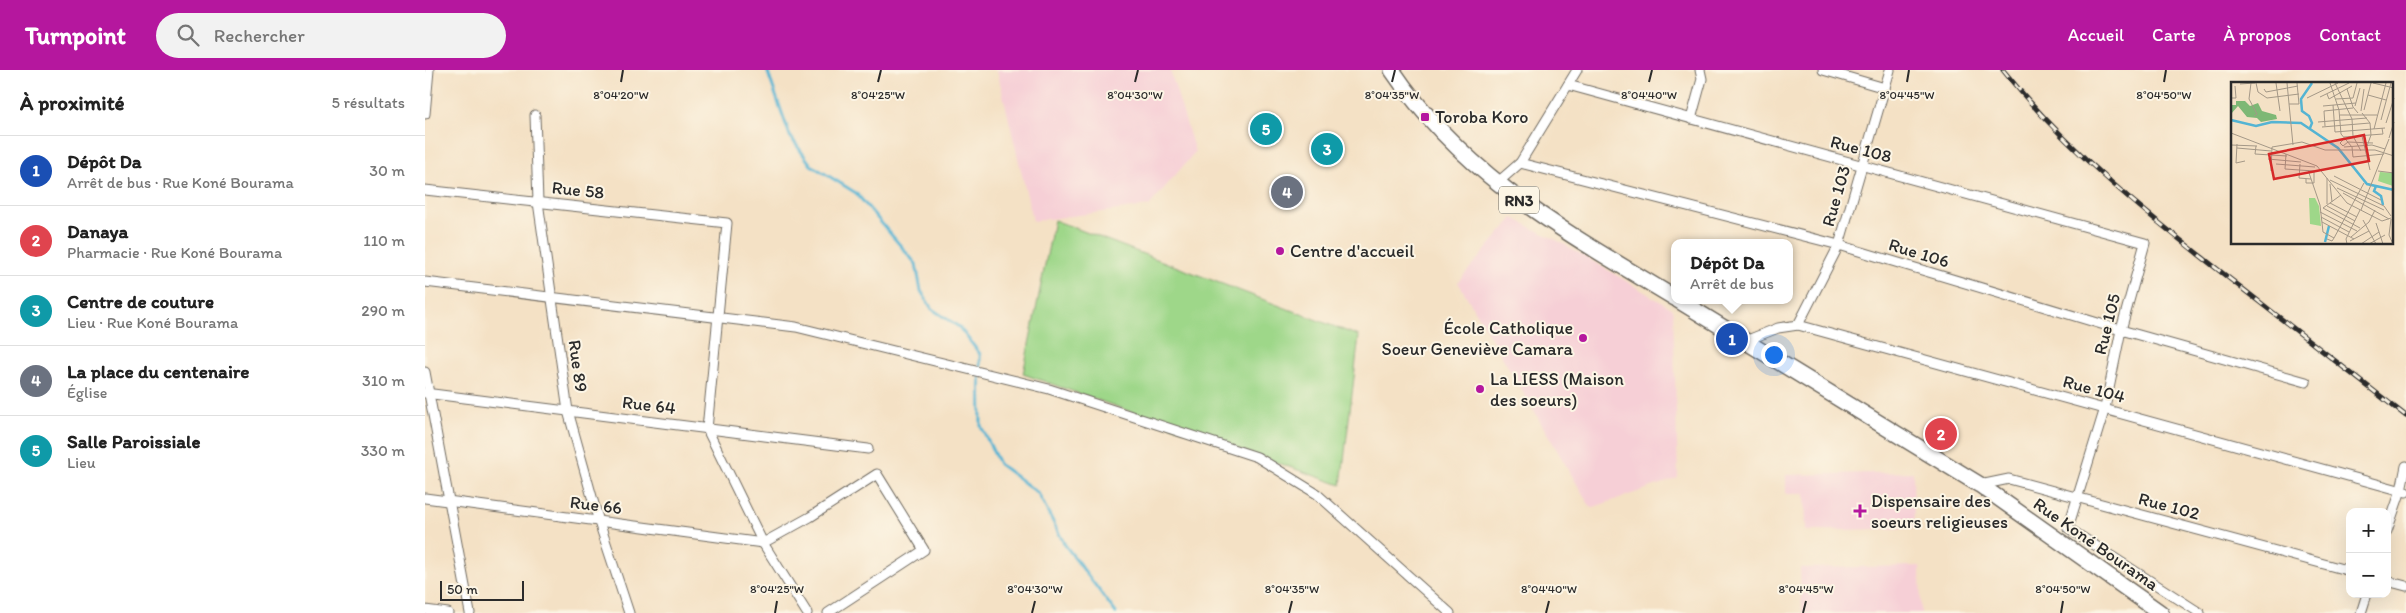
<!DOCTYPE html>
<html lang="fr">
<head>
<meta charset="utf-8">
<style>
	:root { --surface:#fff; --page:#f2f2f2; --text:#222; --muted:#767676; --line:#e0e0e0; --accent:#b5179e }
	body { margin:0; font-family:Itim,sans-serif; background:var(--page); color:var(--text) }
	.controls { position:absolute; right:15px; bottom:15px; display:grid; overflow:hidden; border-radius:10px; box-shadow:0 5px 20px #0002 }
	.controls button { width:45px; height:45px; display:grid; place-items:center; padding:0; border:0; border-bottom:1px solid var(--line); background:var(--surface); color:var(--text); font:25px sans-serif }
	.scale { position:absolute; left:15px; bottom:12px; width:84px; box-sizing:border-box; padding-left:5px; border:2px solid #2b2b2b; border-top:0; font-size:14px; line-height:18px; white-space:nowrap; color:#2b2b2b; -webkit-text-stroke:4px #fcf5e5; paint-order:stroke }
	.you { position:absolute; left:1348px; top:284px; width:18px; height:18px; margin:-12px; border:4px solid #fff; border-radius:50%; background:#1a73e8; box-shadow:0 0 0 8px #1a73e833 }
	.badge { display:grid; place-items:center; width:32px; height:32px; border-radius:50%; background:var(--accent); color:#fff; font-size:16px; font-weight:700 }
	.pin { position:absolute; translate:-50% -50%; border:2px solid #fff; box-shadow:0 1px 5px #0006 }
	.popup { position:absolute; left:1246px; top:169px; width:122px; height:65px; box-sizing:border-box; display:grid; place-content:center; border-radius:10px; background:var(--surface); filter:drop-shadow(0 1px 4px #0005); font-size:16px; white-space:nowrap; color:var(--muted) }
	.popup b { font-size:19px; color:var(--text) }
	.popup::after { content:''; position:absolute; left:50%; top:100%; margin-left:-10px; border:10px solid transparent; border-top-color:var(--surface) }
	.list { margin:0; padding:0; list-style:none }
	h2 { display:flex; justify-content:space-between; align-items:center; height:65px; margin:0; padding:0 20px; font-size:21px }
	h2 small { font-size:16px; font-weight:400; color:var(--muted) }
	.list li { display:grid; grid-template-columns:32px 1fr auto; gap:15px; align-items:center; box-sizing:border-box; height:70px; padding:0 20px; border-top:1px solid var(--line) }
	.list b { display:block; font-size:19px; white-space:nowrap }
	.list p { margin:0; font-size:16px; white-space:nowrap; color:var(--muted) }
	.list em { font-size:16px; font-style:normal; color:var(--muted) }
	.icon { flex:none; width:28px; height:28px; fill:none; stroke:currentColor; stroke-width:2; stroke-linecap:round; stroke-linejoin:round }
	.map { position:relative; flex:none; width:1981px; height:543px; overflow:hidden }
	header { display:flex; align-items:center; gap:30px; box-sizing:border-box; height:70px; padding:0 25px; background:var(--accent); color:#fff }
	header strong { font-size:24px }
	nav { display:flex; gap:28px; margin-inline-start:auto; font-size:18px }
	.search { width:350px; height:45px; background:var(--page); display:flex; align-items:center; gap:12px; box-sizing:border-box; padding:0 18px; border-radius:28px; color:var(--muted); font-size:19px }
	main { display:flex }
	aside { flex:1; background:var(--surface) }
	.map>svg:first-child { display:block }
	.built { fill:#f6cfd6 }
	.green { fill:#9ed789; stroke:#64815a }
	.lines { fill:none; stroke-linecap:round; stroke-linejoin:round }
	.stream { stroke:#54b4d3; stroke-width:3 }
	.minor-casing { stroke:#716b61; stroke-width:11 }
	.trunk-casing { stroke:#716b61; stroke-width:18 }
	.minor { stroke:#fff; stroke-width:9 }
	.trunk { stroke:#fff; stroke-width:15 }
	.rail-casing { stroke:#2b2b2b; stroke-width:5 }
	.rail { stroke:#fcf5e5; stroke-width:3; stroke-dasharray:9; stroke-linecap:butt }
	.ticks { fill:none; stroke:#2b2b2b; stroke-width:2 }
	.poi-dot { fill:#b5179e; stroke:#fcf5e5; stroke-width:2 }
	.labels { text-anchor:middle; dominant-baseline:central; stroke-width:4; stroke-linejoin:round; paint-order:stroke }
	.shield { fill:#fcf5e5; stroke:#6a6863; stroke-width:1 }
	.shield-label { font-size:16px; font-weight:bold; fill:#2b2b2b }
	.poi-label { font-size:18px; fill:#2b2b2b; stroke:#fcf5e5; text-anchor:start }
	.street-label { font-size:18px; fill:#2b2b2b; stroke:#fcf5e5 }
	.inset-river { fill:none; stroke:#54b4d3; stroke-width:2.5 }
	.inset-road { fill:none; stroke:#a49887; stroke-width:1 }
	.view { fill:#d62828; fill-opacity:0.15; stroke:#d62828; stroke-width:2.5 }
	.inset-edge { fill:none; stroke:#2b2b2b; stroke-width:2.5 }
	.ticks-label { font-size:12px; text-anchor:middle; fill:#2b2b2b; stroke:#fcf5e5; stroke-width:4; stroke-linejoin:round; paint-order:stroke }
</style>
</head>
<body>
<header>
<strong>Turnpoint</strong>
<div class="search"><svg class="icon" aria-label="search" viewBox="0 0 24 24"><circle cx="10" cy="10" r="6"/><path d="M15 15l6 6"/></svg>Rechercher</div>
<nav><a>Accueil</a><a>Carte</a><a>À propos</a><a>Contact</a></nav>
</header>
<main>
<aside>
<h2>À proximité<small>5 résultats</small></h2>
<ul class="list">
<li><span class="badge" style="background:#1a4fb4">1</span><div><b>Dépôt Da</b><p>Arrêt de bus · Rue Koné Bourama</p></div><em>30 m</em></li>
<li><span class="badge" style="background:#e0444e">2</span><div><b>Danaya</b><p>Pharmacie · Rue Koné Bourama</p></div><em>110 m</em></li>
<li><span class="badge" style="background:#0f9aa8">3</span><div><b>Centre de couture</b><p>Lieu · Rue Koné Bourama</p></div><em>290 m</em></li>
<li><span class="badge" style="background:#6b7280">4</span><div><b>La place du centenaire</b><p>Église</p></div><em>310 m</em></li>
<li><span class="badge" style="background:#0f9aa8">5</span><div><b>Salle Paroissiale</b><p>Lieu</p></div><em>330 m</em></li>
</ul>
</aside>
<div class="map">
<svg width="1981" height="543" viewBox="0 0 1981 543">
	<rect width="100%" height="100%" fill="#fcf5e5"/>
	<filter id="ink" filterUnits="userSpaceOnUse"><feTurbulence type="fractalNoise" baseFrequency=".02" numOctaves="2"/><feDisplacementMap in="SourceGraphic" scale="10" xChannelSelector="R" yChannelSelector="G"/><feConvolveMatrix kernelMatrix="1 2 1 2 8 2 1 2 1" color-interpolation-filters="sRGB"/></filter>
	<filter id="wash" filterUnits="userSpaceOnUse"><feTurbulence type="fractalNoise" baseFrequency=".0096" numOctaves="4" result="noise"/><feDisplacementMap in="SourceGraphic" scale="20" xChannelSelector="R" yChannelSelector="G"/><feGaussianBlur stdDeviation="1.12" result="paint"/><feColorMatrix in="noise" values="0 0 0 0 0 0 0 0 0 0 0 0 0 0 0 0 0 1.4 0 .05"/><feComposite in="paint" operator="in"/></filter>
	<g filter="url(#wash)">
		<rect width="100%" height="100%" fill="#f4e1c5"/>
		<g class="built">
			<path d="M572,0H745L770,82L724,136L608,151Z"/>
			<path d="M1088,148L1137,173L1248,239L1253,408L1166,438L1033,212Z"/>
			<path d="M1488,402L1489,458L1381,461L1380,424H1361V405Z"/>
			<path d="M1495,496L1496,543H1377L1375,498Z"/>
		</g>
		<path class="green" d="M629,150L934,266L916,415L598,304Z"/>
		<g class="lines">
			<path class="stream" d="M342,0L365,66L386,95L431,123L491,194L496,221L507,239L534,257L555,284L556,356L574,394L613,423L640,475L691,543"/>
		</g>
	</g>
	<g filter="url(#ink)">
		<g class="lines">
			<defs>
				<g id="minor">
					<path d="M1398,0L1460,18"/>
					<path d="M1143,15L1720,173L1696,260L1680,338L1643,458L1775,543"/>
					<path d="M0,44L4,0"/>
					<path d="M110,45L113,132L143,341L174,452L204,543"/>
					<path d="M1266,49L1277,9L1275,0"/>
					<path d="M1095,93L1414,175L1696,260L1881,312"/>
					<path d="M1071,114L1095,93L1152,0"/>
					<path d="M0,120L302,153L282,359L338,473L382,543"/>
					<path d="M0,212L371,257L624,319L832,387L892,424L1025,543"/>
					<path d="M1373,255L1414,175L1465,0"/>
					<path d="M1320,271L1353,258L1373,255L1981,422"/>
					<path d="M0,302L45,543"/>
					<path d="M0,323L443,379"/>
					<path d="M1555,415L1584,409L1925,501"/>
					<path d="M0,428L338,473L385,447L452,404L499,480L403,543"/>
					<path d="M1962,461L1976,420L1981,396"/>
					<path d="M1962,511L1981,516"/>
					<path d="M0,540L23,543"/>
					<path d="M1936,543L1942,524"/>
				</g>
				<g id="trunk">
					<path d="M967,0C1040,108 1141,162 1250,228"/>
					<path d="M1253,230L1555,415L1736,543"/>
				</g>
			</defs>
			<use href="#minor" class="minor-casing"/>
			<use href="#trunk" class="trunk-casing"/>
			<use href="#minor" class="minor"/>
			<use href="#trunk" class="trunk"/>
			<defs>
				<path id="rail" d="M1578,0C1642,81 1724,146 1805,209C1864,255 1922,300 1981,346"/>
			</defs>
			<use href="#rail" class="rail-casing"/>
			<use href="#rail" class="rail"/>
		</g>
	</g>
	<path class="ticks" d="M196,12L198,0M453,12L456,0M710,12L713,0M967,12L970,0M1224,12L1227,0M1482,12L1484,0M1739,12L1741,0M350,543L352,531M607,543L610,531M864,543L867,531M1121,543L1124,531M1378,543L1381,531M1636,543L1638,531"/>
	<g class="poi-dot">
		<rect x="995" y="42" width="10" height="10" rx="2.5"/>
		<circle cx="855" cy="181" r="5"/>
		<circle cx="1158" cy="268" r="5"/>
		<circle cx="1055" cy="319" r="5"/>
		<path d="M1432.5 433.5h5v5h5v5h-5v5h-5v-5h-5v-5h5z"/>
	</g>
	<g class="labels">
		<rect class="shield" x="1074" y="116.5" width="40" height="27" rx="4"/>
		<g class="shield-label">
			<text x="1094" y="130">RN3</text>
		</g>
		<g class="poi-label">
			<text x="1010" y="47">Toroba Koro</text>
			<text x="865" y="181">Centre d'accueil</text>
			<text x="1148" y="258" text-anchor="end">École Catholique<tspan x="1148" dy="21">Soeur Geneviève Camara</tspan></text>
			<text x="1065" y="309">La LIESS (Maison<tspan x="1065" dy="21">des soeurs)</tspan></text>
			<text x="1446" y="431">Dispensaire des<tspan x="1446" dy="21">soeurs religieuses</tspan></text>
		</g>
		<g class="street-label">
			<text transform="translate(1436 79) rotate(15)">Rue 108</text>
			<text transform="translate(153 120) rotate(6)">Rue 58</text>
			<text transform="translate(1411 126) rotate(-74)">Rue 103</text>
			<text transform="translate(1494 183) rotate(17)">Rue 106</text>
			<text transform="translate(1682 254) rotate(-76)">Rue 105</text>
			<text transform="translate(153 296) rotate(82)">Rue 89</text>
			<text transform="translate(1669 319) rotate(15)">Rue 104</text>
			<text transform="translate(224 335) rotate(7)">Rue 64</text>
			<text transform="translate(171 435) rotate(7)">Rue 66</text>
			<text transform="translate(1744 436) rotate(15)">Rue 102</text>
			<text transform="translate(1671 474) rotate(35)">Rue Koné Bourama</text>
		</g>
	</g>
	<g transform="translate(1806 12)">
		<rect width="162" height="162" fill="#f4e1c5"/>
		<path d="M149,90L162,91V104L147,99ZM78,116H84L88,124L90,144L79,142Z" fill="#9ed789"/>
		<path d="M5,19H14L19,24L27,21L31,29L45,33L46,37L30,40L26,36L16,35L7,24L0,32V23H5Z" fill="#7eb875"/>
		<path class="inset-river" d="M0,38L25,44L41,40L70,41L107,66L136,102L163,108M79,46L81,41L78,34L71,29L70,17L81,1M145,104L143,109L150,114L152,123M94,160L98,144"/>
		<path class="inset-road" d="M20,1L18,17L26,32L23,34M25,1L27,10L36,16L68,12M45,1L49,29M56,1L62,63M99,1L108,28L110,52L121,65L122,75L153,72M104,1L121,37L122,54L130,69M142,1L163,6M9,2L24,1M33,7L35,10L67,4M116,7L122,25L127,31M96,12L98,17L121,4M137,13L155,18M89,15L118,1M0,16H5L4,4M76,16L107,1M105,17L122,16L126,1M58,22H68L66,1M102,23L104,50L154,46M92,24L125,21M124,24L129,6M133,28L140,1M130,29L133,7M131,31L139,41L140,53L136,64M109,33H146M150,38L160,1M87,40L136,36M155,41L163,16M94,44L93,29L122,26M91,45L139,41M143,47L155,1M0,51L86,84L116,121L151,139L160,136M131,54L139,88M113,55L152,52L151,46M114,56L109,61L112,64L117,60L142,61M158,56L163,40M6,62L5,81L14,79M0,63L26,64M25,64L24,72L56,74M113,65L141,63L154,67M6,66L40,69M55,72L54,87L83,89M37,77L70,80M45,82L84,85M69,82L68,96L80,97M77,88L89,123L92,150L103,156L101,159L96,157M40,89L41,65L71,60L94,68H144L163,74M147,89L163,91M103,94L150,118M96,96V122M75,97V101H83V89M99,98L153,124L160,134M99,102L101,120M106,106L153,128M112,111L158,137M99,121L126,135M96,124L124,139M92,126L129,146M92,126L110,113M130,128L158,57M89,130L126,149M90,135L118,150M160,137L158,153L162,162M132,138L145,162M91,140L123,157M145,141L152,162M120,155L138,140L144,128M103,156L133,101M119,159L138,149M116,162L115,157L129,128M130,162L148,150M138,162L154,153"/>
		<path class="view" d="M133,53L138,79L43,97L38,72Z"/>
		<rect width="162" height="162" class="inset-edge"/>
	</g>
	<g class="ticks-label">
		<text x="196" y="29">8°04'20"W</text>
		<text x="453" y="29">8°04'25"W</text>
		<text x="710" y="29">8°04'30"W</text>
		<text x="967" y="29">8°04'35"W</text>
		<text x="1224" y="29">8°04'40"W</text>
		<text x="1482" y="29">8°04'45"W</text>
		<text x="1739" y="29">8°04'50"W</text>
		<text x="352" y="523">8°04'25"W</text>
		<text x="610" y="523">8°04'30"W</text>
		<text x="867" y="523">8°04'35"W</text>
		<text x="1124" y="523">8°04'40"W</text>
		<text x="1381" y="523">8°04'45"W</text>
		<text x="1638" y="523">8°04'50"W</text>
	</g>
</svg>
<div class="controls">
<button>+</button>
<button>−</button>
</div>
<div class="scale">50 m</div>
<div class="you"></div>
<div class="pin badge" style="left:1307px;top:269px;background:#1a4fb4">1</div>
<div class="popup"><b>Dépôt Da</b>Arrêt de bus</div>
<div class="pin badge" style="left:1516px;top:364px;background:#e0444e">2</div>
<div class="pin badge" style="left:902px;top:79px;background:#0f9aa8">3</div>
<div class="pin badge" style="left:862px;top:122px;background:#6b7280">4</div>
<div class="pin badge" style="left:841px;top:59px;background:#0f9aa8">5</div>
</div>
</main>
</body>
</html>
